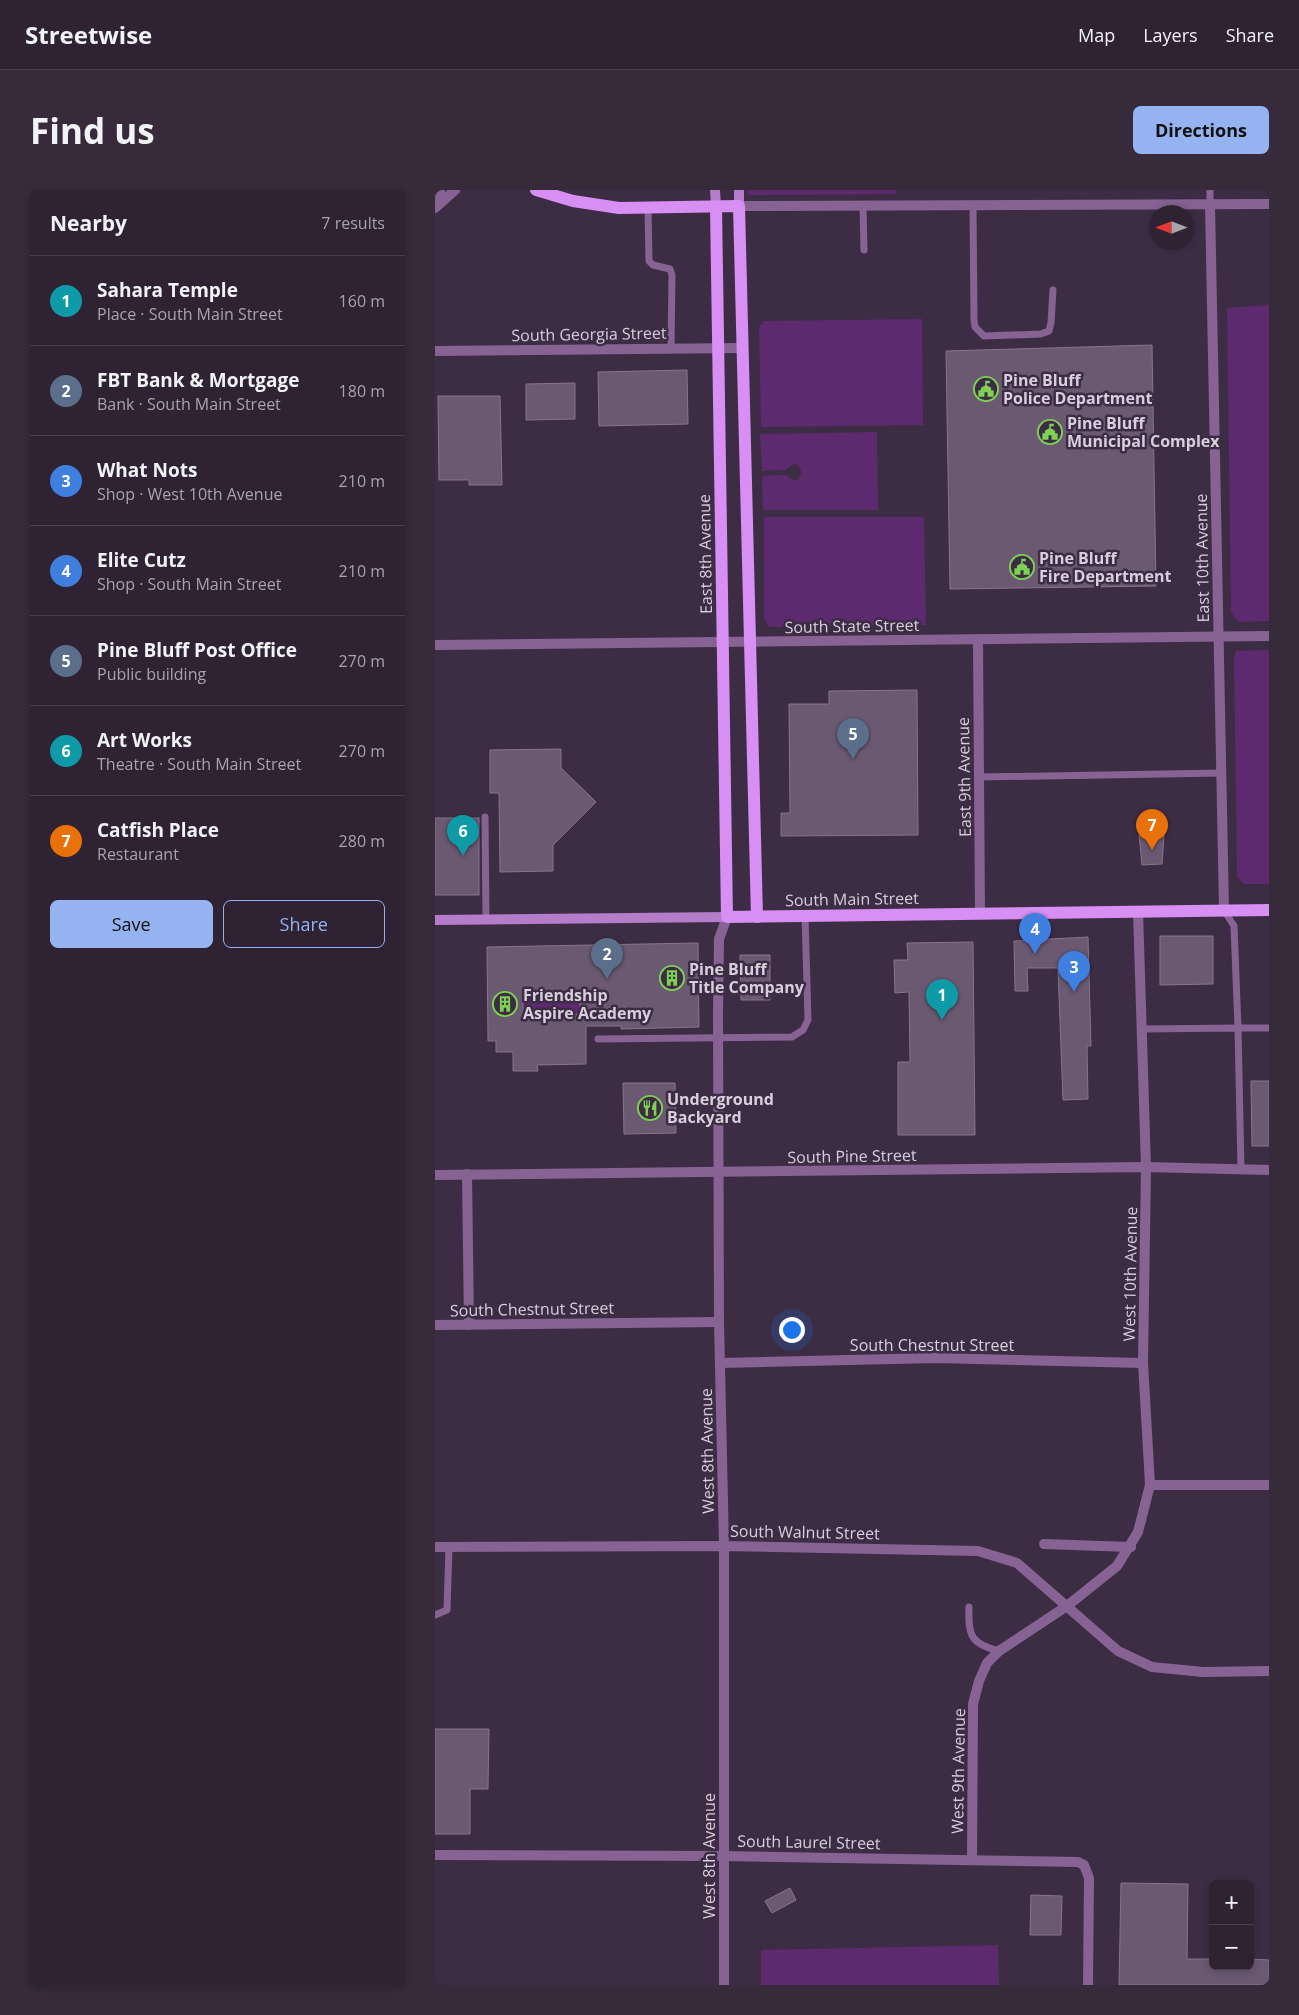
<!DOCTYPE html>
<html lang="en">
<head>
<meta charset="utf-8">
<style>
	:root { --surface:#2e2233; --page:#362a3b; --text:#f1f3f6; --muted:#a7a4ac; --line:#493f4e; --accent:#95b2f1 }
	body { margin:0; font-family:"Open Sans",sans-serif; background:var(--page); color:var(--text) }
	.controls { position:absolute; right:15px; bottom:15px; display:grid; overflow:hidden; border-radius:8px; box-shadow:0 2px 8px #0003 }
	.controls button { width:45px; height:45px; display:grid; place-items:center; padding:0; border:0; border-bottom:1px solid var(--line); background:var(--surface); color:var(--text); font:25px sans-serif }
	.compass { position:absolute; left:714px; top:15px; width:45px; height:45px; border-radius:50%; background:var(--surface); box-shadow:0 2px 8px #0003; rotate:270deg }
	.you { position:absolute; left:356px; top:1139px; width:18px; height:18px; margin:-12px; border:4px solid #fff; border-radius:50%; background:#1a73e8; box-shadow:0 0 0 8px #1a73e833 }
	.badge { display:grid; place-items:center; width:32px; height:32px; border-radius:50%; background:var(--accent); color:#fff; font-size:16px; font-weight:700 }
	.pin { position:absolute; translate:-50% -41px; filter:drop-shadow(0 1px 2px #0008) }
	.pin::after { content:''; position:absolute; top:26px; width:18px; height:15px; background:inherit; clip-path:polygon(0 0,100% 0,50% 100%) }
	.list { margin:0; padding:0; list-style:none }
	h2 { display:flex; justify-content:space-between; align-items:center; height:65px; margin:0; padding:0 20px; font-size:21px }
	h2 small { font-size:16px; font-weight:400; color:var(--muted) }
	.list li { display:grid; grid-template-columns:32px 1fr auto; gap:15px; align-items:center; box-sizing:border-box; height:90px; padding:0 20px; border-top:1px solid var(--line) }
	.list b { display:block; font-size:19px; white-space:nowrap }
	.list p { margin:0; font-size:16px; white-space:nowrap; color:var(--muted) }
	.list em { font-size:16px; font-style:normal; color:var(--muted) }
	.actions { display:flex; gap:10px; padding:15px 20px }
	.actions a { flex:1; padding:11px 0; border:1px solid var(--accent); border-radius:8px; text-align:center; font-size:18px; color:var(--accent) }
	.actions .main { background:var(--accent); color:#111 }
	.map { position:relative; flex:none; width:834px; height:1795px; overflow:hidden; border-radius:8px }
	header { display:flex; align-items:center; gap:30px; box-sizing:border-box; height:70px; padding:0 25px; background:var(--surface); border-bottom:1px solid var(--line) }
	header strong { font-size:24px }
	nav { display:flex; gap:28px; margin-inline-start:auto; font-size:18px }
	.intro { display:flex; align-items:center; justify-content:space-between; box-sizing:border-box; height:120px; padding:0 30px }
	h1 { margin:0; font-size:35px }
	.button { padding:12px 22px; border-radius:8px; background:var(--accent); color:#111; font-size:18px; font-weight:700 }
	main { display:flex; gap:30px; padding:0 30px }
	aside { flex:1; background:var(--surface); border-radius:8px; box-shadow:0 2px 8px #0003 }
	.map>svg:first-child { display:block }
	.green { fill:#5d2a6f }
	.building { fill:#6b5972; stroke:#87748e; fill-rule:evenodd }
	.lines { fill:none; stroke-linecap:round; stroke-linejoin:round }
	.service { stroke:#876394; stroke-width:7 }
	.minor { stroke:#876394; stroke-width:10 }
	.tertiary { stroke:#876394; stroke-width:10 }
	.secondary { stroke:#b57cca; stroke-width:10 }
	.primary { stroke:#d88ff3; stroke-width:12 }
	.labels { text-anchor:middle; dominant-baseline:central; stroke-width:5; stroke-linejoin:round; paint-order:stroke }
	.street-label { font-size:16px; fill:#d9cedd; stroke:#3d2d44 }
	.poi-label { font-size:16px; font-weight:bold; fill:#d9cedd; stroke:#3d2d44; text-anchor:start }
</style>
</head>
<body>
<header>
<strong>Streetwise</strong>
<nav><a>Map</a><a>Layers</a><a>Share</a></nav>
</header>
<div class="intro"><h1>Find us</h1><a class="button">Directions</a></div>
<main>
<aside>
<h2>Nearby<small>7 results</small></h2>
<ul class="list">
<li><span class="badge" style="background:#0f9aa8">1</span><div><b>Sahara Temple</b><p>Place · South Main Street</p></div><em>160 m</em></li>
<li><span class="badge" style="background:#5c6f8a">2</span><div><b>FBT Bank &amp; Mortgage</b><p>Bank · South Main Street</p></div><em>180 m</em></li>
<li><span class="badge" style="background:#3f7fe0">3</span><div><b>What Nots</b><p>Shop · West 10th Avenue</p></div><em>210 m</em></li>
<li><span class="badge" style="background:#3f7fe0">4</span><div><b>Elite Cutz</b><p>Shop · South Main Street</p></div><em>210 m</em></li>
<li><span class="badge" style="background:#5c6f8a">5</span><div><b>Pine Bluff Post Office</b><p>Public building</p></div><em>270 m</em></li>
<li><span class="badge" style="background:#0f9aa8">6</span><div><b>Art Works</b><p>Theatre · South Main Street</p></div><em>270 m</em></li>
<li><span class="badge" style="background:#e8710a">7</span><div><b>Catfish Place</b><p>Restaurant</p></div><em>280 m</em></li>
</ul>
<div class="actions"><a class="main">Save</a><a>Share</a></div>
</aside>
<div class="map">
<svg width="834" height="1795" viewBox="0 0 834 1795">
	<rect width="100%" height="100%" fill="#3d2d44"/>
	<g class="green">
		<path d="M313,0H461V4L313,5Z"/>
		<path d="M834,115V431L803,432L796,422L792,118Z"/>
		<path d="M487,129L488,235L326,237L324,137L328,131Z"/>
		<path d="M442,242L443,320H328L327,286L351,285L358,290H363L367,283L363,275L358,274L351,280L327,281L325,244Z"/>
		<path d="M329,327H489L491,435L334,437L329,429Z"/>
		<path d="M834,460V694H809L802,686L799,470L801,461Z"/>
		<path d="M145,802V824L88,826V803Z"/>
		<path d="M563,1755L564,1795H326V1760Z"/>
	</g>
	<g class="building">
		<path d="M717,155L721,396L515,399L511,161Z"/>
		<path d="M252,180L253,234L164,236L163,182Z"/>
		<path d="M140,193V229L91,230V194Z"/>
		<path d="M3,206H65L67,295H34V290H4Z"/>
		<path d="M482,500L483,645L346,646V623H355L354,514H394V501Z"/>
		<path d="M126,559V578L161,612L118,655V681L65,682L64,603H55V560Z"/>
		<rect x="0" y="628" width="44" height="77"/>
		<path d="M704,645H729L727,674L707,675Z"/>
		<path d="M725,746H778V794L725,795Z"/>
		<path d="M653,747L656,856H652L653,909L628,910L623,778H592L593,801H580L579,751Z"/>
		<path d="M538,752L540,945H463V872H475L474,802L460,803L459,770H473L472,753Z"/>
		<path d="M263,753L264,837L186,839V836H151V874L102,875L103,881H78V862H61V851H53L52,757ZM145,802V824L88,826V803Z"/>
		<path d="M305,765H335V810H306Z"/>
		<path d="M816,891H834V956H817Z"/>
		<path d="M188,893H240L241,943L189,944Z"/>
		<path d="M0,1539H54L53,1599H35V1644H0Z"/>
		<path d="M686,1693L753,1694L752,1769H778V1776H815V1769L834,1770V1795H684Z"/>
		<path d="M355,1698L361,1710L337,1723L330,1711Z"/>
		<path d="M596,1705L627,1706L626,1745H595Z"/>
	</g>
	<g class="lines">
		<g class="service">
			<path d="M775,0V15"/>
			<path d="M428,16L429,60"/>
			<path d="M538,16L539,130L540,137L549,146L606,144L614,141L616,133L618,100"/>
			<path d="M213,18L214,71L218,75L235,79L237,85L236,158"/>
			<path d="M544,587L787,583"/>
			<path d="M50,627L51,730"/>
			<path d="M789,720L799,736L803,838H834"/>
			<path d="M707,839L803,838L806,979"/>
			<path d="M163,849L357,847L368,840L373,830L370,726"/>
			<path d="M534,1417C533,1446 536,1454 564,1461"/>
			<path d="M0,1425L12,1420L14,1357"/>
		</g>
		<g class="minor">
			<path d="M3,15L5,0"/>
			<path d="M775,15L789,720"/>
			<path d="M304,16L834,14"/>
			<path d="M0,18L20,0"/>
			<path d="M0,161L308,158"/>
			<path d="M543,449L545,724"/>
			<path d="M0,455L834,446"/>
			<path d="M32,984L34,1135"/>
			<path d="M0,985L711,977L834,980"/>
			<path d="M0,1135L284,1132"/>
			<path d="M285,1173L501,1168L708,1173"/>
			<path d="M715,1295H834"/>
			<path d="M609,1354L696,1357"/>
			<path d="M0,1665L289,1666L643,1672L649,1675L654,1688L653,1795"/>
			<path d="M537,1670L538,1514L544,1491L552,1473L564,1461L632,1416L682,1376L703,1342L715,1295L708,1173L711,977L703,721"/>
		</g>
		<g class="tertiary">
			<path d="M0,1357L289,1356L543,1361L582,1373L683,1461L717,1477L768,1482L834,1481"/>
			<path d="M289,1795V1356L284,1132L283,822L284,749L292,727"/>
		</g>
		<g class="secondary">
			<path d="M280,0L281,17"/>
			<path d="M304,0V16"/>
			<path d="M0,730L292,727"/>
		</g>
		<g class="primary">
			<path d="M101,0L138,11L184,18L304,16L322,727"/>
			<path d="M281,17L292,727L834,720"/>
		</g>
	</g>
	<defs>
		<symbol id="civic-ring" viewBox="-11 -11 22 22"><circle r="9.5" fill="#3d2d44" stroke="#7ed153" stroke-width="1.5"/><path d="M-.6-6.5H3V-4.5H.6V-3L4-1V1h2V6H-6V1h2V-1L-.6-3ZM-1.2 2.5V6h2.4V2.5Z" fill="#7ed153"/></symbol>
		<symbol id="building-ring" viewBox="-11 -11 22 22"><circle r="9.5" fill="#3d2d44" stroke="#7ed153" stroke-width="1.5"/><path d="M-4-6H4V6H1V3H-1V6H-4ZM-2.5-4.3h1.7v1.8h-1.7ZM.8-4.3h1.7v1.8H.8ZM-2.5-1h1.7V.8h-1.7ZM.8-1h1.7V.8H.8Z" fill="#7ed153"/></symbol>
		<symbol id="restaurant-ring" viewBox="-11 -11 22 22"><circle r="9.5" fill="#3d2d44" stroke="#7ed153" stroke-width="1.5"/><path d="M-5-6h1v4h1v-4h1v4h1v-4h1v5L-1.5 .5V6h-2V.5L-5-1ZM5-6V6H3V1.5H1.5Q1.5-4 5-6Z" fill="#7ed153"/></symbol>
	</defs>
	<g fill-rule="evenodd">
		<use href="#civic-ring" x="537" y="185" width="28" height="28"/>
		<use href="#civic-ring" x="601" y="228" width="28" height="28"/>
		<use href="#civic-ring" x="573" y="363" width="28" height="28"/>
		<use href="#building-ring" x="223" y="774" width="28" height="28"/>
		<use href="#building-ring" x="56" y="800" width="28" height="28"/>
		<use href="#restaurant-ring" x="201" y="904" width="28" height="28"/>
	</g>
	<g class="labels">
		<g class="street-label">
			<text transform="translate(154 144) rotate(-1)">South Georgia Street</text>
			<text transform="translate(270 364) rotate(-91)">East 8th Avenue</text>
			<text transform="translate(767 368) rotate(-91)">East 10th Avenue</text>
			<text transform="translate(417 436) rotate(-1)">South State Street</text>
			<text transform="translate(529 587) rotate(-91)">East 9th Avenue</text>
			<text transform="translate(417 709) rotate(-1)">South Main Street</text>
			<text transform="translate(417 966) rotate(-1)">South Pine Street</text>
			<text transform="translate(695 1084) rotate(-89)">West 10th Avenue</text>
			<text transform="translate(97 1119) rotate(-1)">South Chestnut Street</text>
			<text x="497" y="1155">South Chestnut Street</text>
			<text transform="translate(272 1261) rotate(-91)">West 8th Avenue</text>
			<text transform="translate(370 1342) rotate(1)">South Walnut Street</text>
			<text transform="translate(523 1581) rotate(-89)">West 9th Avenue</text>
			<text transform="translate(374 1652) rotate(1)">South Laurel Street</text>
			<text transform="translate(274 1666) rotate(-90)">West 8th Avenue</text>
		</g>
		<g class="poi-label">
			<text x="568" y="190">Pine Bluff<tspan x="568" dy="18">Police Department</tspan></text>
			<text x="632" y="233">Pine Bluff<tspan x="632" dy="18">Municipal Complex</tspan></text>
			<text x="604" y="368">Pine Bluff<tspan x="604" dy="18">Fire Department</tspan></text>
			<text x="254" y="779">Pine Bluff<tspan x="254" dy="18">Title Company</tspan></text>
			<text x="88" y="805">Friendship<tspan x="88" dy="18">Aspire Academy</tspan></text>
			<text x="232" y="909">Underground<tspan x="232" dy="18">Backyard</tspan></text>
		</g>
	</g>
</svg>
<div class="controls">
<button>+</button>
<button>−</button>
</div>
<svg class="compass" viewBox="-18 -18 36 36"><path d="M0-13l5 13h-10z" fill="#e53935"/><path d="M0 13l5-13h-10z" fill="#a7a4ac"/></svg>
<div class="you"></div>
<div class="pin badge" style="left:507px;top:830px;background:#0f9aa8">1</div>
<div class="pin badge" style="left:172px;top:789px;background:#5c6f8a">2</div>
<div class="pin badge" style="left:639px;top:802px;background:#3f7fe0">3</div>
<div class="pin badge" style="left:600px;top:764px;background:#3f7fe0">4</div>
<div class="pin badge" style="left:418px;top:569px;background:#5c6f8a">5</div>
<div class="pin badge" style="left:28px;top:666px;background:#0f9aa8">6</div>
<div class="pin badge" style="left:717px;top:660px;background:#e8710a">7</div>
</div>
</main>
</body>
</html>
